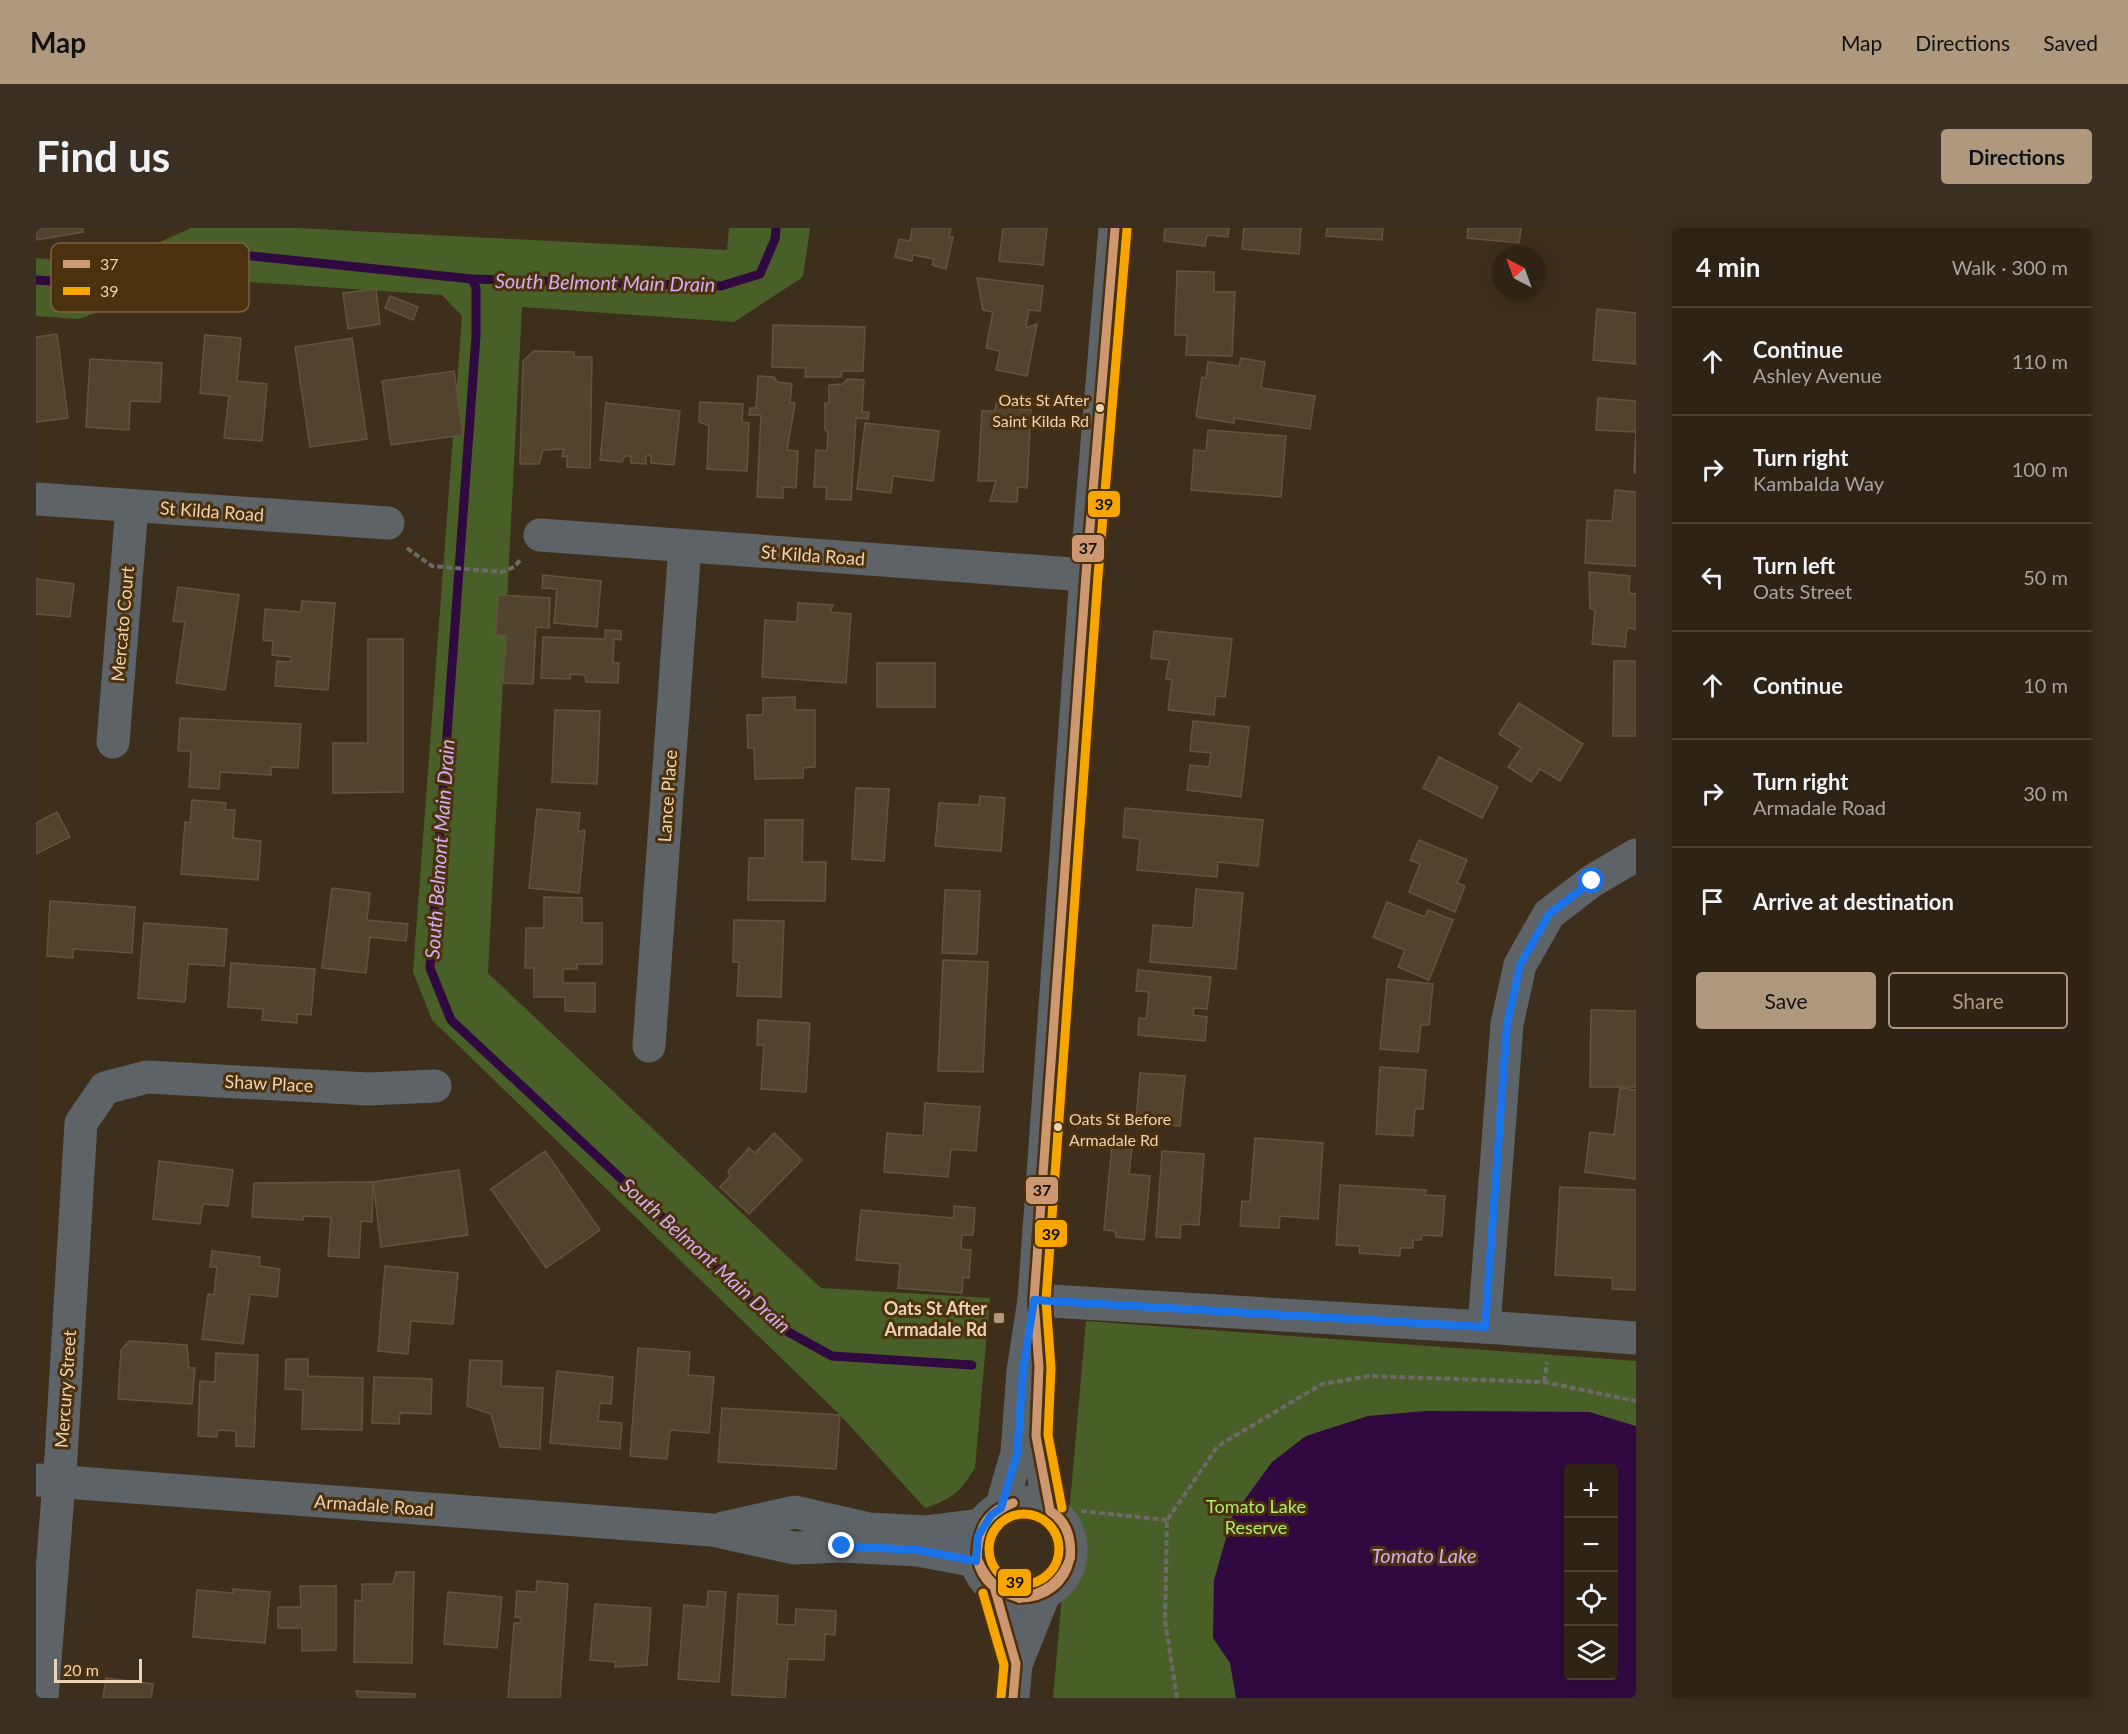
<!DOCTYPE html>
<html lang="en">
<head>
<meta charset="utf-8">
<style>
	:root { --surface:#2e2315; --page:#3a2f22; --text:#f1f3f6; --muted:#a7a4a0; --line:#494034; --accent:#af997e }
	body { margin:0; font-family:Lato,sans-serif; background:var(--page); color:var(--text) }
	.controls { position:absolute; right:18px; bottom:18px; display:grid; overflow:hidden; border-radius:6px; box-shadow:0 3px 15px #0003 }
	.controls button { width:54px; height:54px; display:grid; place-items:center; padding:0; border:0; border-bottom:2px solid var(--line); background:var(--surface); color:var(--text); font:30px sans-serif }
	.compass { position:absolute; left:1456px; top:18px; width:54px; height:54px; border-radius:50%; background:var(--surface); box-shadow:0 3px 15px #0003; rotate:319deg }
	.scale { position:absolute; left:18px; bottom:15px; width:88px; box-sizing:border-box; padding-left:6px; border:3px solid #edd2b3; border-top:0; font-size:16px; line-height:21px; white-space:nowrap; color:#edd2b3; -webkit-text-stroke:4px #4b310e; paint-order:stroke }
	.stop { position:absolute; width:18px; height:18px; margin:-14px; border:4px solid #1a73e8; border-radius:50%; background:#fff }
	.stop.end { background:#1a73e8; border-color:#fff; box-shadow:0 2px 6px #0008 }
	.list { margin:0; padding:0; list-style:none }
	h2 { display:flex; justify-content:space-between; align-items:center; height:78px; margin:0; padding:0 24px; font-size:26px }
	h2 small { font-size:20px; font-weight:400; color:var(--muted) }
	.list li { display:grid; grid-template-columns:39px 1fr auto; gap:18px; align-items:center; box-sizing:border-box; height:108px; padding:0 24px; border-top:2px solid var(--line) }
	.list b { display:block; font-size:22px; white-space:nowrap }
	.list p { margin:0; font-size:20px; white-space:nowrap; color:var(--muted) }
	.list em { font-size:20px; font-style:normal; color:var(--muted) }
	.actions { display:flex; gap:12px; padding:18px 24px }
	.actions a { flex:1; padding:14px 0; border:2px solid var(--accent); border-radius:6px; text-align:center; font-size:21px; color:var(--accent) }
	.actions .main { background:var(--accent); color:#111 }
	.icon { flex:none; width:33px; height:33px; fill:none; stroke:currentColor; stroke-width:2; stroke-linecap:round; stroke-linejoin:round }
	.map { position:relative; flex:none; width:1600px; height:1470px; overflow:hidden; border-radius:6px }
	header { display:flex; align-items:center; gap:36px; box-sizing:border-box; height:84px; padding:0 30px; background:var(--accent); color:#111 }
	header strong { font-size:28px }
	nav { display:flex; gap:33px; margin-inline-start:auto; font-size:21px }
	.intro { display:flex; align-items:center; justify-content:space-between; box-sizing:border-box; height:144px; padding:0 36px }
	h1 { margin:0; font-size:42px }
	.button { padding:15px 27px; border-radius:6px; background:var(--accent); color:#111; font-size:21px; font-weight:700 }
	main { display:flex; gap:36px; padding:0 36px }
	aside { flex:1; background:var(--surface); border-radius:6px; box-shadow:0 3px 15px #0003 }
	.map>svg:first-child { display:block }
	.green { fill:#495f28; fill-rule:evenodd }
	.water { fill:#300941; fill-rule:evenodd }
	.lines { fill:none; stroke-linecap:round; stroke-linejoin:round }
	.stream { stroke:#300941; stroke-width:9 }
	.building { fill:#52432f; stroke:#64533f; stroke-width:1.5 }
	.path { stroke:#6c6a68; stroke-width:4; stroke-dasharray:6 3; stroke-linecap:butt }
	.minor { stroke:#5e6367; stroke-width:33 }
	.bus-1-casing { stroke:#4b310e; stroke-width:14 }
	.bus-2-casing { stroke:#4b310e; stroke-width:14 }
	.bus-1 { stroke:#cd976f; stroke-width:9 }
	.bus-2 { stroke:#f7a600; stroke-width:9 }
	.route { stroke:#1a73e8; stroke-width:8 }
	.bus-dot { fill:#edd2b3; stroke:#4b310e; stroke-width:2 }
	.poi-dot { fill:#af997e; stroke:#4b310e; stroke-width:2 }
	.labels { text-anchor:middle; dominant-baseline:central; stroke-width:6; stroke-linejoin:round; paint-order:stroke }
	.bus-label { font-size:16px; fill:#edd2b3; stroke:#4b310e; text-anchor:end }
	.street-label { font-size:18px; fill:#edd2b3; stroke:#4b310e }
	.poi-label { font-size:18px; font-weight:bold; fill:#edd2b3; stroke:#4b310e; text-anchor:end }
	.park-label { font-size:18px; fill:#b0ec6d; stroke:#4b310e }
	.water-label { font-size:20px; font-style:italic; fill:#d3adf0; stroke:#4b310e }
	.key { fill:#4b310e; stroke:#7c6140; stroke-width:1.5 }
	.key-label { font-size:16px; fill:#edd2b3 }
	.line-badge { stroke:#4b310e; stroke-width:2 }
	.pale-badge-label { font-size:16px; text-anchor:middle; font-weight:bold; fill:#111 }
</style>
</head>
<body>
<header>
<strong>Map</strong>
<nav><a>Map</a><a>Directions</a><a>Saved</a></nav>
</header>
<div class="intro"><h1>Find us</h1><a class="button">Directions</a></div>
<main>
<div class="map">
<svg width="1600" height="1470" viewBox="0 0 1600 1470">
	<rect width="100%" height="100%" fill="#3d2f1c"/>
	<g class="green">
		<path d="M155,0H261L691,22L693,0H774L767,49L698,94L486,79L452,745L785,1060L954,1070L939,1240C923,1265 918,1270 889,1280L804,1187L396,792L377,744L426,88L406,67L155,50L43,91L0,88V30L73,37Z"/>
		<path d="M1050,1093L1600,1133V1470H1017ZM1532,1240H1578V1448H1532Z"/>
	</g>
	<path class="water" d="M1390,1183L1553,1184L1600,1198V1470H1200L1194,1435L1177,1410L1178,1352L1196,1289L1236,1234L1270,1208L1332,1188ZM1532,1240H1578V1448H1532Z"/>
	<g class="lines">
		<g class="stream">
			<path d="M436,51L440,60V108L394,740L415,792L745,1100L796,1128L936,1137"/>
			<path d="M0,52L48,55L84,54L158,22L436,51L685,58L724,46L739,11L740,0"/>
		</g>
	</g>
	<g class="building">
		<path d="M0,0H47V4L0,12Z"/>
		<path d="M876,0H915L913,9H917L910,41L896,37L898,31L877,27L876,33L859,29L863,11L874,13Z"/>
		<path d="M967,0H1011L1007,37L963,33Z"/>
		<path d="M1129,0H1193L1192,9L1171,7L1169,18L1128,13Z"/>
		<path d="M1208,0H1265L1263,26L1206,21Z"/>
		<path d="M1291,0H1347L1346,12L1290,8Z"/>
		<path d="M1432,0H1485L1483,15L1431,10Z"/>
		<path d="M1141,43L1178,44V64H1199L1196,128L1150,127L1151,107H1139Z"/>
		<path d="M941,50L1007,58L1004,83L993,82L990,100L1001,96L991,148L960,142L964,123L950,120L957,84L947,82Z"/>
		<path d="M340,61L344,96L312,101L307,65Z"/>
		<path d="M354,68L382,79L377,92L349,80Z"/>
		<path d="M1561,81L1600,85V136L1557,132Z"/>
		<path d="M737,97L829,99L827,143H806L805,149H769L770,140L736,139Z"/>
		<path d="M21,106L32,190L0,194V109Z"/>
		<path d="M169,107L205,110L201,153L231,156L226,213L188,210L193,168L164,165Z"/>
		<path d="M316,110L331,211L274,219L259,119Z"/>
		<path d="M498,123L538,124V129H556L554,240L531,239V228L526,229L528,221L507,222L503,236H484L487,133Z"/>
		<path d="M1205,130L1229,134L1225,160L1279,168L1274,201L1198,190V195L1160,189L1166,149L1170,150L1172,134L1203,138Z"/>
		<path d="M54,131L126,135L124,174L94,173L93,202L50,199Z"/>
		<path d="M418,143L427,207L355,217L346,153Z"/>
		<path d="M722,148L738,149L741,154L756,156L754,175H759L751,222L762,223L760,260L747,259V270L721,269L725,187H713L714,180H720Z"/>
		<path d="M812,151L828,152L826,184H833L832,191L820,190L815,272L790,271L791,259H778L780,222L791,223L792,204L789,202V175H793V157L807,156Z"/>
		<path d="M1562,170L1600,173V245L1598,244L1600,204L1560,202Z"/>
		<path d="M664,174L707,176L706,194L713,195L711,243L671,241L673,198L663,194Z"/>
		<path d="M570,175L644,183L638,237L615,235V227L610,228V236L595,235V228H589L586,234L564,232Z"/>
		<path d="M960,175L985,176V182H995L991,260L982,259L981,274L954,273L960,253H942L946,183H959Z"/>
		<path d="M829,195L903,203L897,253L857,248L855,265L821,261Z"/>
		<path d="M1172,202L1250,208L1245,269L1155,262L1158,222L1170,223Z"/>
		<path d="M1579,262L1600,264V338L1549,335L1551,292L1576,293Z"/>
		<path d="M1553,344L1594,348L1593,365L1600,366V401L1591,400L1589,419L1556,416L1559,382L1554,381Z"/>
		<path d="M507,347L565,353L561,399L518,395L521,361L506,360Z"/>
		<path d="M0,351L38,356L34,389L0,386Z"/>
		<path d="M142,359L203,367L189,462L140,455L149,394L137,393Z"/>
		<path d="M462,367L514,370L513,400L500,399L497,456L467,455L470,408L460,407Z"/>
		<path d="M266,373L299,375L292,462L239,458L241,433L255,434V429L236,427L237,413L227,412L229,381L265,384Z"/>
		<path d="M762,375L797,377L794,384L815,386L810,455L726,449L729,392L761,394Z"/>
		<path d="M569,402L585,403V412L578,411L577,435H583L582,455L550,454L549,447L534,446V451L505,450L507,409L569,411Z"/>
		<path d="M1118,403L1196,411L1189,469L1180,468L1178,487L1132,482L1136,452L1130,451L1133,432L1115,430Z"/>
		<path d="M332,411H367V564L297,565V515H332Z"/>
		<path d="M1578,433H1600V508H1577Z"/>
		<rect x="841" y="435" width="58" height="44"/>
		<path d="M759,469V482H779V539L767,540V550L719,551L718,520H712L711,487H727V470Z"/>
		<path d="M1483,475L1547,516L1524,553L1504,541L1495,554L1472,539L1485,520L1463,506Z"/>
		<path d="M519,482L564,483L561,556L516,554Z"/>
		<path d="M144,490L265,496L262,540L235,539V547L184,544L183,561L153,559L155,523H142Z"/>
		<path d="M1157,493L1213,499L1205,569L1151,562L1154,537L1173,539L1175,525L1154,523Z"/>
		<path d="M1403,529L1462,559L1446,590L1387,560Z"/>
		<path d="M820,560L853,561L848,633L816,631Z"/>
		<path d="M944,568L969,570L965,623L899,618L903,575L943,577Z"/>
		<path d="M156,572L190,575L189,582H199L197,610L225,613L222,652L145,646L149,594L154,595Z"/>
		<path d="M1089,580L1227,592L1222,638L1182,634L1181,649L1101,642L1104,611L1087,609Z"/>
		<path d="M501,581L544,585L542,604L549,602L543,665L493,660Z"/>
		<path d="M21,584L34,609L0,626V595Z"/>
		<path d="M729,592H767L766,634H790L789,673L712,672L713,630H729Z"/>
		<path d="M1383,612L1431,632L1421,655L1429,658L1419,684L1373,664L1384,636L1374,632Z"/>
		<path d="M296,660L334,665L331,692L372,696L370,713L334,709L330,745L286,740Z"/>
		<path d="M1160,661L1207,665L1200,741L1114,734L1117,697L1157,700Z"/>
		<path d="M909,662L944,663L941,726L906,725Z"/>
		<path d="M508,669L546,670V695H566V736H541V741H527V755H559V784L529,783V769H498V740H489L490,700H508Z"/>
		<path d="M14,673L99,679L96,725L37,721V730L11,728Z"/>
		<path d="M1351,674L1389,689L1392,682L1417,692L1393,752L1362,739L1369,722L1337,709Z"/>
		<path d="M698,692L748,693L745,769L701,768L703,734H697Z"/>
		<path d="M108,695L191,701L188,738L152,736L149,774L102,770Z"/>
		<path d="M907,732L952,734L947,844L902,843Z"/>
		<path d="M195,735L279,741L275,787L261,786V795L226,792L227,781L192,779Z"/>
		<path d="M1102,742L1175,749L1171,781L1158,780L1157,787L1171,789L1169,813L1102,807L1103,790L1110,791L1113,764L1100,763Z"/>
		<path d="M1351,751L1397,756L1393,797H1385L1382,824L1344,821Z"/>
		<path d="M1555,782L1600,783V859H1554Z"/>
		<path d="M722,792L774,795L770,864L725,861L728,817H721Z"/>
		<path d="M1344,839L1390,842L1387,881H1379L1377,908L1340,906Z"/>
		<path d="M1104,845L1149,848L1144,898L1100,894Z"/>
		<path d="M1584,860L1600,862V951L1549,944L1554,904L1578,907Z"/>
		<path d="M889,875L944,879L940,923L915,921L912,949L848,944L851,905L887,908Z"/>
		<path d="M738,905L766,932L713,986L684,959L694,948L692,943L713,920L719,925Z"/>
		<path d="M1219,910L1287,915L1282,991L1244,988L1243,1000L1204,998L1206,973L1214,974Z"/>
		<path d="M1076,917L1096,919L1093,946L1114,948L1108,1012L1080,1009L1079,1003L1068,1002Z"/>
		<path d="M509,923L564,1002L510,1040L455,961Z"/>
		<path d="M1126,923L1168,926L1163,997L1145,996L1144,1010L1120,1009Z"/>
		<path d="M123,933L197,942L192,978L167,976L164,996L117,991Z"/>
		<path d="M423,942L432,1007L345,1019L337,954Z"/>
		<path d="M337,954L336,994L325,993L323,1030L292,1028L295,989L267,988V992L216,989L218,955Z"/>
		<path d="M1304,957L1390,962L1389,967L1409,968L1406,1008L1386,1007L1385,1012H1377V1020H1364V1028L1323,1025L1324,1018L1300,1017Z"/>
		<path d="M1524,959L1600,962V1062L1576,1061L1577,1050L1519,1047Z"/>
		<path d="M918,978L939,980L937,1007H926L925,1021L935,1022L933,1050L927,1049L926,1065L862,1060L864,1036L820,1032L825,982L918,990Z"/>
		<path d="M176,1023L224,1029L223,1038L244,1041L241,1069L214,1066L207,1116L166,1111L172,1066L178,1067L181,1039H174Z"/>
		<path d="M349,1038L422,1045L417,1096L375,1093L372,1126L342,1123Z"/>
		<path d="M93,1113L151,1117L153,1140H159L156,1176L82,1171L85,1122Z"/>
		<path d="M602,1120L654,1124L652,1147L678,1149L673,1205L634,1202L631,1231L594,1228Z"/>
		<path d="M180,1125L222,1127L218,1219L200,1218V1203L182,1202L181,1209L162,1208L164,1153L179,1154Z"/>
		<path d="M250,1131H272V1148L327,1150L326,1202L266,1201L267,1162L249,1161Z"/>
		<path d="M434,1132L466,1133L465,1158L507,1160L504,1221L464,1219L455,1186L431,1178Z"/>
		<path d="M521,1143L577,1149L575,1176L564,1175L562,1193L586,1195L584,1221L514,1215Z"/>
		<path d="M338,1149L396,1151L395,1186L364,1185L363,1196L336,1195Z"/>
		<path d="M686,1180L804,1187L800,1241L682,1234Z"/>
		<path d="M360,1344H378L376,1435L318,1434L319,1372L326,1373V1356H357Z"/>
		<path d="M501,1353L532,1356L524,1470H472L478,1395H485V1390L479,1389L481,1363L500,1364Z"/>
		<path d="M264,1358H300V1422L266,1423V1400H242V1379H265Z"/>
		<path d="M197,1361L234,1364L229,1415L157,1409L161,1362L197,1365Z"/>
		<path d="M672,1363L690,1364L683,1454L642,1451L648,1377L671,1379Z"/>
		<path d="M412,1364L466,1369L461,1420L408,1416Z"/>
		<path d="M702,1366L742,1368L741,1396L759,1397L760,1381L800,1383L799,1407L789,1406L788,1432L752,1431L749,1470L696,1467Z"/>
		<path d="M559,1376L615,1380L611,1437L579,1439L580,1434L554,1432Z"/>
		<path d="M70,1450L117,1456L115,1470H67Z"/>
		<path d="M320,1463L379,1466V1470H322Z"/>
	</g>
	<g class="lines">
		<g class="path">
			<path d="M371,320L396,338L466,344L478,339L486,330"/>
			<path d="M1508,1154L1511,1134"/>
			<path d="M1045,1283L1131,1292"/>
			<path d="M1141,1470L1129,1392L1131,1292L1182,1218L1286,1156L1333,1148L1508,1154L1600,1173"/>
		</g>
		<g class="minor">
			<path d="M0,271L352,295"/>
			<path d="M504,307L1050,347"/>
			<path d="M77,514L96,278"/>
			<path d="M613,818L649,318"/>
			<path d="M998,1072L1448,1099L1600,1110"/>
			<path d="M1448,1099L1471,796L1484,737L1513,686L1556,653L1600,627"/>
			<path d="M1002,1182L1000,1208L1014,1282"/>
			<path d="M2,1252L676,1302L758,1320L806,1318L882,1322L940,1333"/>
			<circle cx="987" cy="1322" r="48"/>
			<path d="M965,1280L981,1225L987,1143L998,1072L1050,347L1079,0"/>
			<path d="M687,1300L759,1284L833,1301L890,1304L947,1297"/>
			<path d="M959,1362L980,1436"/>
			<path d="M6,1470L25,1229L45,895L69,860L111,849L332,861L399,858"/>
			<path d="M977,1470L980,1436L1008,1366"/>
		</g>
		<defs>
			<g id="bus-1">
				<path d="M1014,1282L1000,1208L1003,1139L998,1072L1050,347L1079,0"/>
				<path d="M1014,1283C1031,1292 1036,1311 1034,1330"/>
				<path d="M1014,1283C1030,1294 1036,1311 1034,1330"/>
				<path d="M941,1330C950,1353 961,1361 983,1370"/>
				<path d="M941,1330C946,1355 961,1363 983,1370"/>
				<path d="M941,1330C941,1304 950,1282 977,1275"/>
				<path d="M941,1330C942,1301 950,1287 977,1275"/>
				<path d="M959,1362L980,1436L977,1470"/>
				<path d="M983,1370C1009,1370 1029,1355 1034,1330"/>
				<path d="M983,1370C1009,1365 1025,1355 1034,1330"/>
			</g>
			<g id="bus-2">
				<path d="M1026,1280L1012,1207L1015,1140L1010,1072L1062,348L1091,1"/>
				<circle cx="988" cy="1321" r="35"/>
				<path d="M947,1365L968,1437L965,1469"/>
			</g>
		</defs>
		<use href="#bus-1" class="bus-1-casing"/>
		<use href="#bus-2" class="bus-2-casing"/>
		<use href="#bus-1" class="bus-1"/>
		<use href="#bus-2" class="bus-2"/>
	</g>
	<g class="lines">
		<path class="route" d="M806,1318L882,1322L940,1333L942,1308L955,1287L965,1280L981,1226L987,1143L998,1072L1449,1099L1471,796L1484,737L1513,686L1556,653"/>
	</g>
	<g class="bus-dot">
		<circle cx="1064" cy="180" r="5"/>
		<circle cx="1022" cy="899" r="5"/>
	</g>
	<rect class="poi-dot" x="957" y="1084" width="12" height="12" rx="3"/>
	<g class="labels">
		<g class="bus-label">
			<text x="1053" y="171">Oats St After<tspan x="1053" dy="21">Saint Kilda Rd</tspan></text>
			<text x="1033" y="890" text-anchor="start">Oats St Before<tspan x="1033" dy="21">Armadale Rd</tspan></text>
		</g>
		<g class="street-label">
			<text transform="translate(176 283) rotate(4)">St Kilda Road</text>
			<text transform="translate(777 327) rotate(4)">St Kilda Road</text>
			<text transform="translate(86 396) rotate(-85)">Mercato Court</text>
			<text transform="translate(631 568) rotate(-86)">Lance Place</text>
			<text transform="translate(233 855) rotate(3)">Shaw Place</text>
			<text transform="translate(29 1161) rotate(-86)">Mercury Street</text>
			<text transform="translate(338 1277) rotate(4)">Armadale Road</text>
		</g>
		<g class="poi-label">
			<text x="951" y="1080">Oats St After<tspan x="951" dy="21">Armadale Rd</tspan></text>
		</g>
		<g class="park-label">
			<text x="1220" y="1278">Tomato Lake<tspan x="1220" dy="21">Reserve</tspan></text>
		</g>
		<g class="water-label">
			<text transform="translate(569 54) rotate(1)">South Belmont Main Drain</text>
			<text transform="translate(403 621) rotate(-86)">South Belmont Main Drain</text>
			<text transform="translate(670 1027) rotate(42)">South Belmont Main Drain</text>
			<text x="1388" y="1327">Tomato Lake</text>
		</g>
	</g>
	<rect x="15" y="15" width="198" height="69" rx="9" class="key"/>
	<rect x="27" y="32" width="27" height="8" fill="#cd976f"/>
	<rect x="27" y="59" width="27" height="8" fill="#f7a600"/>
	<g class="key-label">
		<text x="64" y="42">37</text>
		<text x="64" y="69">39</text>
	</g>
	<g class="line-badge">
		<rect x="1051" y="262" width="34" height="28" rx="6" fill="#f7a600"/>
		<rect x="1035" y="306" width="34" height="29" rx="6" fill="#cd976f"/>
		<rect x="989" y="948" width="34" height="29" rx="6" fill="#cd976f"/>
		<rect x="998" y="991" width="34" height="29" rx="6" fill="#f7a600"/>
		<rect x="961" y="1340" width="35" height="29" rx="6" fill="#f7a600"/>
	</g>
	<g class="pale-badge-label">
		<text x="1068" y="282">39</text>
		<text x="1052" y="326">37</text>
		<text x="1006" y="968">37</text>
		<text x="1015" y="1012">39</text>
		<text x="979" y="1360">39</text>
	</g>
</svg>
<div class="controls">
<button>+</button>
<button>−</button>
<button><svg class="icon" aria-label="locate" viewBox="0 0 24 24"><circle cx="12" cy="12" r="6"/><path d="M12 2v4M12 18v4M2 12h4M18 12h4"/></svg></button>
<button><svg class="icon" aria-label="layers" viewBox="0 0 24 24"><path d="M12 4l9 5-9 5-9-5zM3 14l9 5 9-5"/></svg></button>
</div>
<svg class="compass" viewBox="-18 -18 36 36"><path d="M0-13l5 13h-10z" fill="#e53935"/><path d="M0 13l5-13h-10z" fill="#a7a4a0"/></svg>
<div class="scale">20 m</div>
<div class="stop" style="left:1556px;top:653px"></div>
<div class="stop end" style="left:806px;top:1318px"></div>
</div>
<aside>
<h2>4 min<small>Walk · 300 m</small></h2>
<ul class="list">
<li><svg class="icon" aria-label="ahead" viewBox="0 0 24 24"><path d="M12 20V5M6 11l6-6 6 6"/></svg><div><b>Continue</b><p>Ashley Avenue</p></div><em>110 m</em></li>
<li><svg class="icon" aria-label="right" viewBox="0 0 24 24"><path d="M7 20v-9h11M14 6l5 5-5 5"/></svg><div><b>Turn right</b><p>Kambalda Way</p></div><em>100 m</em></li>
<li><svg class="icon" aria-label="left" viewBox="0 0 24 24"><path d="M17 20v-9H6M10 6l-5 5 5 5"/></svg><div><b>Turn left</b><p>Oats Street</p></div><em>50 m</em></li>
<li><svg class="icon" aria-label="ahead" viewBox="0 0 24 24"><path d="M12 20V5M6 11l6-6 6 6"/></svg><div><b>Continue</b></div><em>10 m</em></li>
<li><svg class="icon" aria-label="right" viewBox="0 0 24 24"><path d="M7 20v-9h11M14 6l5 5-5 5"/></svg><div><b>Turn right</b><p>Armadale Road</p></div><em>30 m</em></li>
<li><svg class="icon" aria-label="arrive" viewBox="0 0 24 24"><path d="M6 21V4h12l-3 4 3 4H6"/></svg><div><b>Arrive at destination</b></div></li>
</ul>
<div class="actions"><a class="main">Save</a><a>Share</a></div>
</aside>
</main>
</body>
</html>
